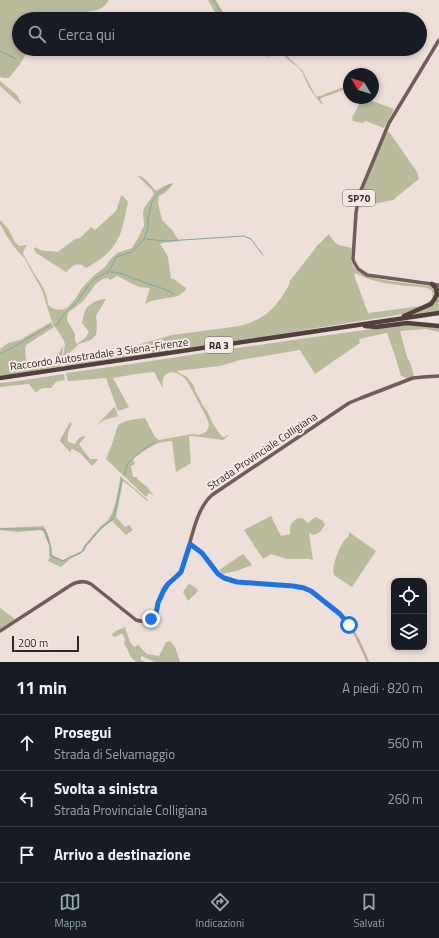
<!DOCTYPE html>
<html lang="it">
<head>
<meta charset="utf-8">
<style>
	:root { --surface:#171b24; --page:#20242c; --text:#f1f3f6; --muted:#9ea1a6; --line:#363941; --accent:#93a9a6 }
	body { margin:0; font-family:"Titillium Web",sans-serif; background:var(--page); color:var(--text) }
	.controls { position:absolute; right:12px; bottom:12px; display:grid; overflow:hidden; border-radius:8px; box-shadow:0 2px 6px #0003 }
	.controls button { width:36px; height:36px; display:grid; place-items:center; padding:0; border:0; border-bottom:1px solid var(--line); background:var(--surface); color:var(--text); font:20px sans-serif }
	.compass { position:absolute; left:343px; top:68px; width:36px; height:36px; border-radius:50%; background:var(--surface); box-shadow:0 2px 6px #0003; rotate:308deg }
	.scale { position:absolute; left:12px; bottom:10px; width:67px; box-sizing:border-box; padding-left:4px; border:2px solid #322726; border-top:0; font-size:11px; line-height:14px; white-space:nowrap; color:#322726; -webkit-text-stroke:3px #f6eae5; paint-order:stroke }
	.stop { position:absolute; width:12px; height:12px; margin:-9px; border:3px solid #1a73e8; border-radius:50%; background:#fff }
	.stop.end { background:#1a73e8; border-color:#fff; box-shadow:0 1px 4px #0008 }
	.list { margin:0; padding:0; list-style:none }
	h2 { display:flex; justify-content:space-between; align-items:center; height:52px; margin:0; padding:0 16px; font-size:17px }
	h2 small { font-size:13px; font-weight:400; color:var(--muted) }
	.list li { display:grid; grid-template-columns:26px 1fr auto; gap:12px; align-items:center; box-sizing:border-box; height:56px; padding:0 16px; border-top:1px solid var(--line) }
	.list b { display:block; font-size:15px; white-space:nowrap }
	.list p { margin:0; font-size:13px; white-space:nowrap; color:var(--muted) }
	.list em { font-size:13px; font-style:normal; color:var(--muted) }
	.icon { flex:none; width:22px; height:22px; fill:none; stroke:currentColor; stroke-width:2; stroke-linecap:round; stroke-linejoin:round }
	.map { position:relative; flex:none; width:439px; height:662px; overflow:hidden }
	.search { position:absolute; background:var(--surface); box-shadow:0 2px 6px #0003; left:12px; right:12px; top:12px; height:44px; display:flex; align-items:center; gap:10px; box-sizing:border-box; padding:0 14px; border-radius:22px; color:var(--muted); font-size:15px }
	.sheet { height:220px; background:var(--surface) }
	nav { display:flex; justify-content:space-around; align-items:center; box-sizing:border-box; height:56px; border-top:1px solid var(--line); background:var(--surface); font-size:11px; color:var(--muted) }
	nav a { display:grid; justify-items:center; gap:2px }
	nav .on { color:var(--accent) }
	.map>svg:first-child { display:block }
	.green { fill:#b9bb9b; fill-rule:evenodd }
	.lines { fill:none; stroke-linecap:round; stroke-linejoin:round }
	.stream { stroke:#7ca89e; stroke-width:1 }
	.minor { stroke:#c4aca7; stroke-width:2.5 }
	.major { stroke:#725b59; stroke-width:3.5 }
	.highway { stroke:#523f3e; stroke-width:4.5 }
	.route { stroke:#1a73e8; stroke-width:5 }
	.labels { text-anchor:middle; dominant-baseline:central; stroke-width:4; stroke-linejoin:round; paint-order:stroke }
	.shield { fill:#f6eae5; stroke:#6d625f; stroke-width:1 }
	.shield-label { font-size:10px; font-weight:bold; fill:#322726 }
	.street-label { font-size:11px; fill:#322726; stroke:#f6eae5 }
</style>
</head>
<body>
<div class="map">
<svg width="439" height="662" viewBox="0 0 439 662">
	<rect width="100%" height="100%" fill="#eedfd9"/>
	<g class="green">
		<path d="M0,0H109C104,8 98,11 89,11L85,19H19V49H31L25,56L20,64L9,78H3L0,77Z"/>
		<path d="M208,0H216L227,19C217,19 212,7 208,0Z"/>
		<path d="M282,52L285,53L290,59L302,70L313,91L317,97L349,85V88L321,98L320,100L323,104L322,105L310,89L302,72L298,67L292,63L282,54L275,55L268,57L267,53Z"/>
		<path d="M0,81L17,95L21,103L20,104L0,86Z"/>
		<path d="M362,98H364L394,109L384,128L366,121L363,123L353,121L352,118Z"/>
		<path d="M386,131L390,133L417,172L419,179L393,200L359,207L361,196Z"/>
		<path d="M138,175L145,179L156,191L164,186L172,183L173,184L166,192L159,196L158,203L162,220L173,231L177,238L179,240V241L162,243L160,244L166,253L168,257L171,279L172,278L186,288V290L178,296L151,301L145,304L150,288L139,287L117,276L110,280L108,278C95,279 91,293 83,301C79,305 74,308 70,311L68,313L67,320L75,334V341L77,344L85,338L89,332L82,323C83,318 84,313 86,309C90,303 99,299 106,299L96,316L97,325L96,335L91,340L79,344L64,358L63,357L65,344L63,339L52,322L42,290L33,274L25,259L15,248L8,238L0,224V220L9,230L15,242L19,246L27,245L24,250L23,254C27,260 30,267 34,273C41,284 47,292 48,305L54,309L62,310L68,307L76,298L81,289L93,276L104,268L110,260L117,253L132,248L137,240L144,226L143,213L144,208L154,194L152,190L138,176Z"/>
		<path d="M122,195L128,202C125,215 123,233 115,244C109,254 97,262 86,268C76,261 75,265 66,272L36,253L34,249L35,247C43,253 49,250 58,252L75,239L80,238L91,227L95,230L115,212L117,209L121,196Z"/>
		<path d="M329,234C336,246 339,245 352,248C350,257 351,266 358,272C367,280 416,284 432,286C437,291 436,297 431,302L404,314L191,348L65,366L64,360L68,355L78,357L116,351L172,335L240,326C266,319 278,306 290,283L289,282L317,246ZM356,273C369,282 391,284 407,286C413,287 427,286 431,290C434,293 432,296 432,299L422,306L368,313L354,275Z"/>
		<path d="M439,294V311L411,316L430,306Z"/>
		<path d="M51,322L54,327L26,345C24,351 26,363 30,368H40L57,365L58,355L63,346V347L62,359V366L0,376V349L8,343L20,340Z"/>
		<path d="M407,325L439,328V332L426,329L400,331L407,357L410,362L414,376L407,379L404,377L401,376L396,359L387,333L359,339L360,343L315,374L300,350L240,360L220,366L176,371L187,377L194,386L195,391L200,399L202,404L208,413L213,424L220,434L223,437H225L227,435L228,436L223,440L193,436H189L191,463L176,472L172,441C156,441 145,450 133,459L135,464L131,466L133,477H137V479H138L141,482L147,487L154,496L149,493L146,497L106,459L112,444L118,425C125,420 136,419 145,418L155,437L159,440L192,434L199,435L206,432L208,428L209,424L206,416L187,381C176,367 159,370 163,389L154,372L136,374L113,378L129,407L118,411L106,378L70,381H68L67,379L66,373C180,358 293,338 407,325Z"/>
		<path d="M64,374L65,380L56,382L51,388C45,388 41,387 37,392H35L29,384L0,387V383L18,381Z"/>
		<path d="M115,407L118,416L104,420L96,426L113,408Z"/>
		<path d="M70,422L72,424C68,431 67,435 68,442L75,444L79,438L84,436L85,437L79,444L81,447L90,459H98L97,461L92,466L80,453L73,449H71V453L60,441L61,438Z"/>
		<path d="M120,476L148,500L147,501L131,487L123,481L116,517L125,527L129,525L133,530L126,535L112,521L103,527L86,547L84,551L80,554L70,559L61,567L48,561L50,557L49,555V545L43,531L40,530L18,532L0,530V528L43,526C50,533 51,546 52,555L63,560L82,551L84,546L100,527L109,519L112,513L116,501L120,480Z"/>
		<path d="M271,516L281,536L290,534C290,525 290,523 298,518L304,519L308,523L315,517L322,520L325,525L320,532L314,535L309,533L313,561L310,559H287L271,554L263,559L244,530Z"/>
		<path d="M349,532L376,551L352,587L334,575C331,566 341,540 349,536Z"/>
		<path d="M243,554L252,565L236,571L222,574L219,570Z"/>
		<path d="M189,584L196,588L198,591L188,601L183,592Z"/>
		<path d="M0,608L15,619L0,629Z"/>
		<path d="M125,627L130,642L134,647L138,645L147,654L159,656L166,642L170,641L175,647L180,662H155L141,656V660L145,662H136L130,656L127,648L124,644L125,639L122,633L115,637L111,635L116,631Z"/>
	</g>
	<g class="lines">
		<g class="stream">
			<path d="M213,0L225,19"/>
			<path d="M260,49L261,50"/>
			<path d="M0,51L16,59"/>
			<path d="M145,239L166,241L244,236L251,239L263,255"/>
			<path d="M111,272C122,272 130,278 141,281C152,286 163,287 174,294"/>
			<path d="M55,325L58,324L61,318L66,312L78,301L88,286L97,277L109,272L116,257L132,252L144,239L148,228V219L152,202L158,193L170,185"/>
			<path d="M0,354L17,345L49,326L51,325"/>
			<path d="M124,475L128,463L142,450L155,442"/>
			<path d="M0,529H44L51,548V556L63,561L70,557L78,554L83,551L85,546L100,529L113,519L115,512L122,479"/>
		</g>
		<path class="minor" d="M190,544L202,553L221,576L227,580L237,582L297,586C307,588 314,594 322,600C329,605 338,611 344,618C353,627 363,650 368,662"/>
		<g class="major">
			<path d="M439,40L389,123L359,195L356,213L353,259L354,262L358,269L367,275L439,285"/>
			<path d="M0,631L71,585C78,581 84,580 91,584L136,620C142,622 152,622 155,614C157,611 157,606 158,602C160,597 162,592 165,587C169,581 177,578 181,571C191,548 193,512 212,495L349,403L361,398L413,378L423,377L439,376"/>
		</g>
		<g class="highway">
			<path d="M432,284L436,288L437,294"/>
			<path d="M404,316L431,304L434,300L439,291"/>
			<path d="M365,326L376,327L407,323L439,326"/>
			<path d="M0,378L439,313"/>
		</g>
	</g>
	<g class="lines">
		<path class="route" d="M151,619L156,614L158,603L164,590L168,584L177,576L181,572L190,544L202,553L218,574L224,578L237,582L293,586L304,588L311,591L340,614L349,625"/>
	</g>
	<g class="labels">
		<g class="shield">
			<rect x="343" y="190" width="32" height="16" rx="3"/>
			<rect x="205" y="337" width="28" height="16" rx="3"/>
		</g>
		<g class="shield-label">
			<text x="359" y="198">SP70</text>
			<text x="219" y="345">RA 3</text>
		</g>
		<g class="street-label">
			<text transform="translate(99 354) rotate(-8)">Raccordo Autostradale 3 Siena-Firenze</text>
			<text transform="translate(262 451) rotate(-34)">Strada Provinciale Colligiana</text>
		</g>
	</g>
</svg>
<div class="controls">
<button><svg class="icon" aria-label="locate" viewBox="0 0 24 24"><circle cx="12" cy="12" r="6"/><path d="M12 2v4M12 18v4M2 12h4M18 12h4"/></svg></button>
<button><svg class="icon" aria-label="layers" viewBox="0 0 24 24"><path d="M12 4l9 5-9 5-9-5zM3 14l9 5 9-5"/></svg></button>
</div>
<svg class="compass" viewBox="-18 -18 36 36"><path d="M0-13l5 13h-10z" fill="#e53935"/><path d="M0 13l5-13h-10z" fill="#9ea1a6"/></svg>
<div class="scale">200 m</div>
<div class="stop" style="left:349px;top:625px"></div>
<div class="stop end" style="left:151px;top:619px"></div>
<div class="search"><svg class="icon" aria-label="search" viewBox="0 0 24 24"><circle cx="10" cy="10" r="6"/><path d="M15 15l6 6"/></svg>Cerca qui</div>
</div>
<section class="sheet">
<h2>11 min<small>A piedi · 820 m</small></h2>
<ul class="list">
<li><svg class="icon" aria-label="ahead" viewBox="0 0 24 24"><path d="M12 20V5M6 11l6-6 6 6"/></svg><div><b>Prosegui</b><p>Strada di Selvamaggio</p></div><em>560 m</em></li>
<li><svg class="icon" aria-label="left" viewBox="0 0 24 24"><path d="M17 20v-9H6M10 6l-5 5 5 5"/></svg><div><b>Svolta a sinistra</b><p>Strada Provinciale Colligiana</p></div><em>260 m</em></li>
<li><svg class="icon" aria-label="arrive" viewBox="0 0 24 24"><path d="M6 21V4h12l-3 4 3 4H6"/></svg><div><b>Arrivo a destinazione</b></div></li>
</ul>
</section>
<nav>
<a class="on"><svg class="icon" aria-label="map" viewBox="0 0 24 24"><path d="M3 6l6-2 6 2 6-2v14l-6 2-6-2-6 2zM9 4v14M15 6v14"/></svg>Mappa</a>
<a><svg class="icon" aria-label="directions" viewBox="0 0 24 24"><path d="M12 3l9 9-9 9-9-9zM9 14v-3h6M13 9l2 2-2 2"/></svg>Indicazioni</a>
<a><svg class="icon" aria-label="saved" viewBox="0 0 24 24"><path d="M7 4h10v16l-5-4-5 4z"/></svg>Salvati</a>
</nav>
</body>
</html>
